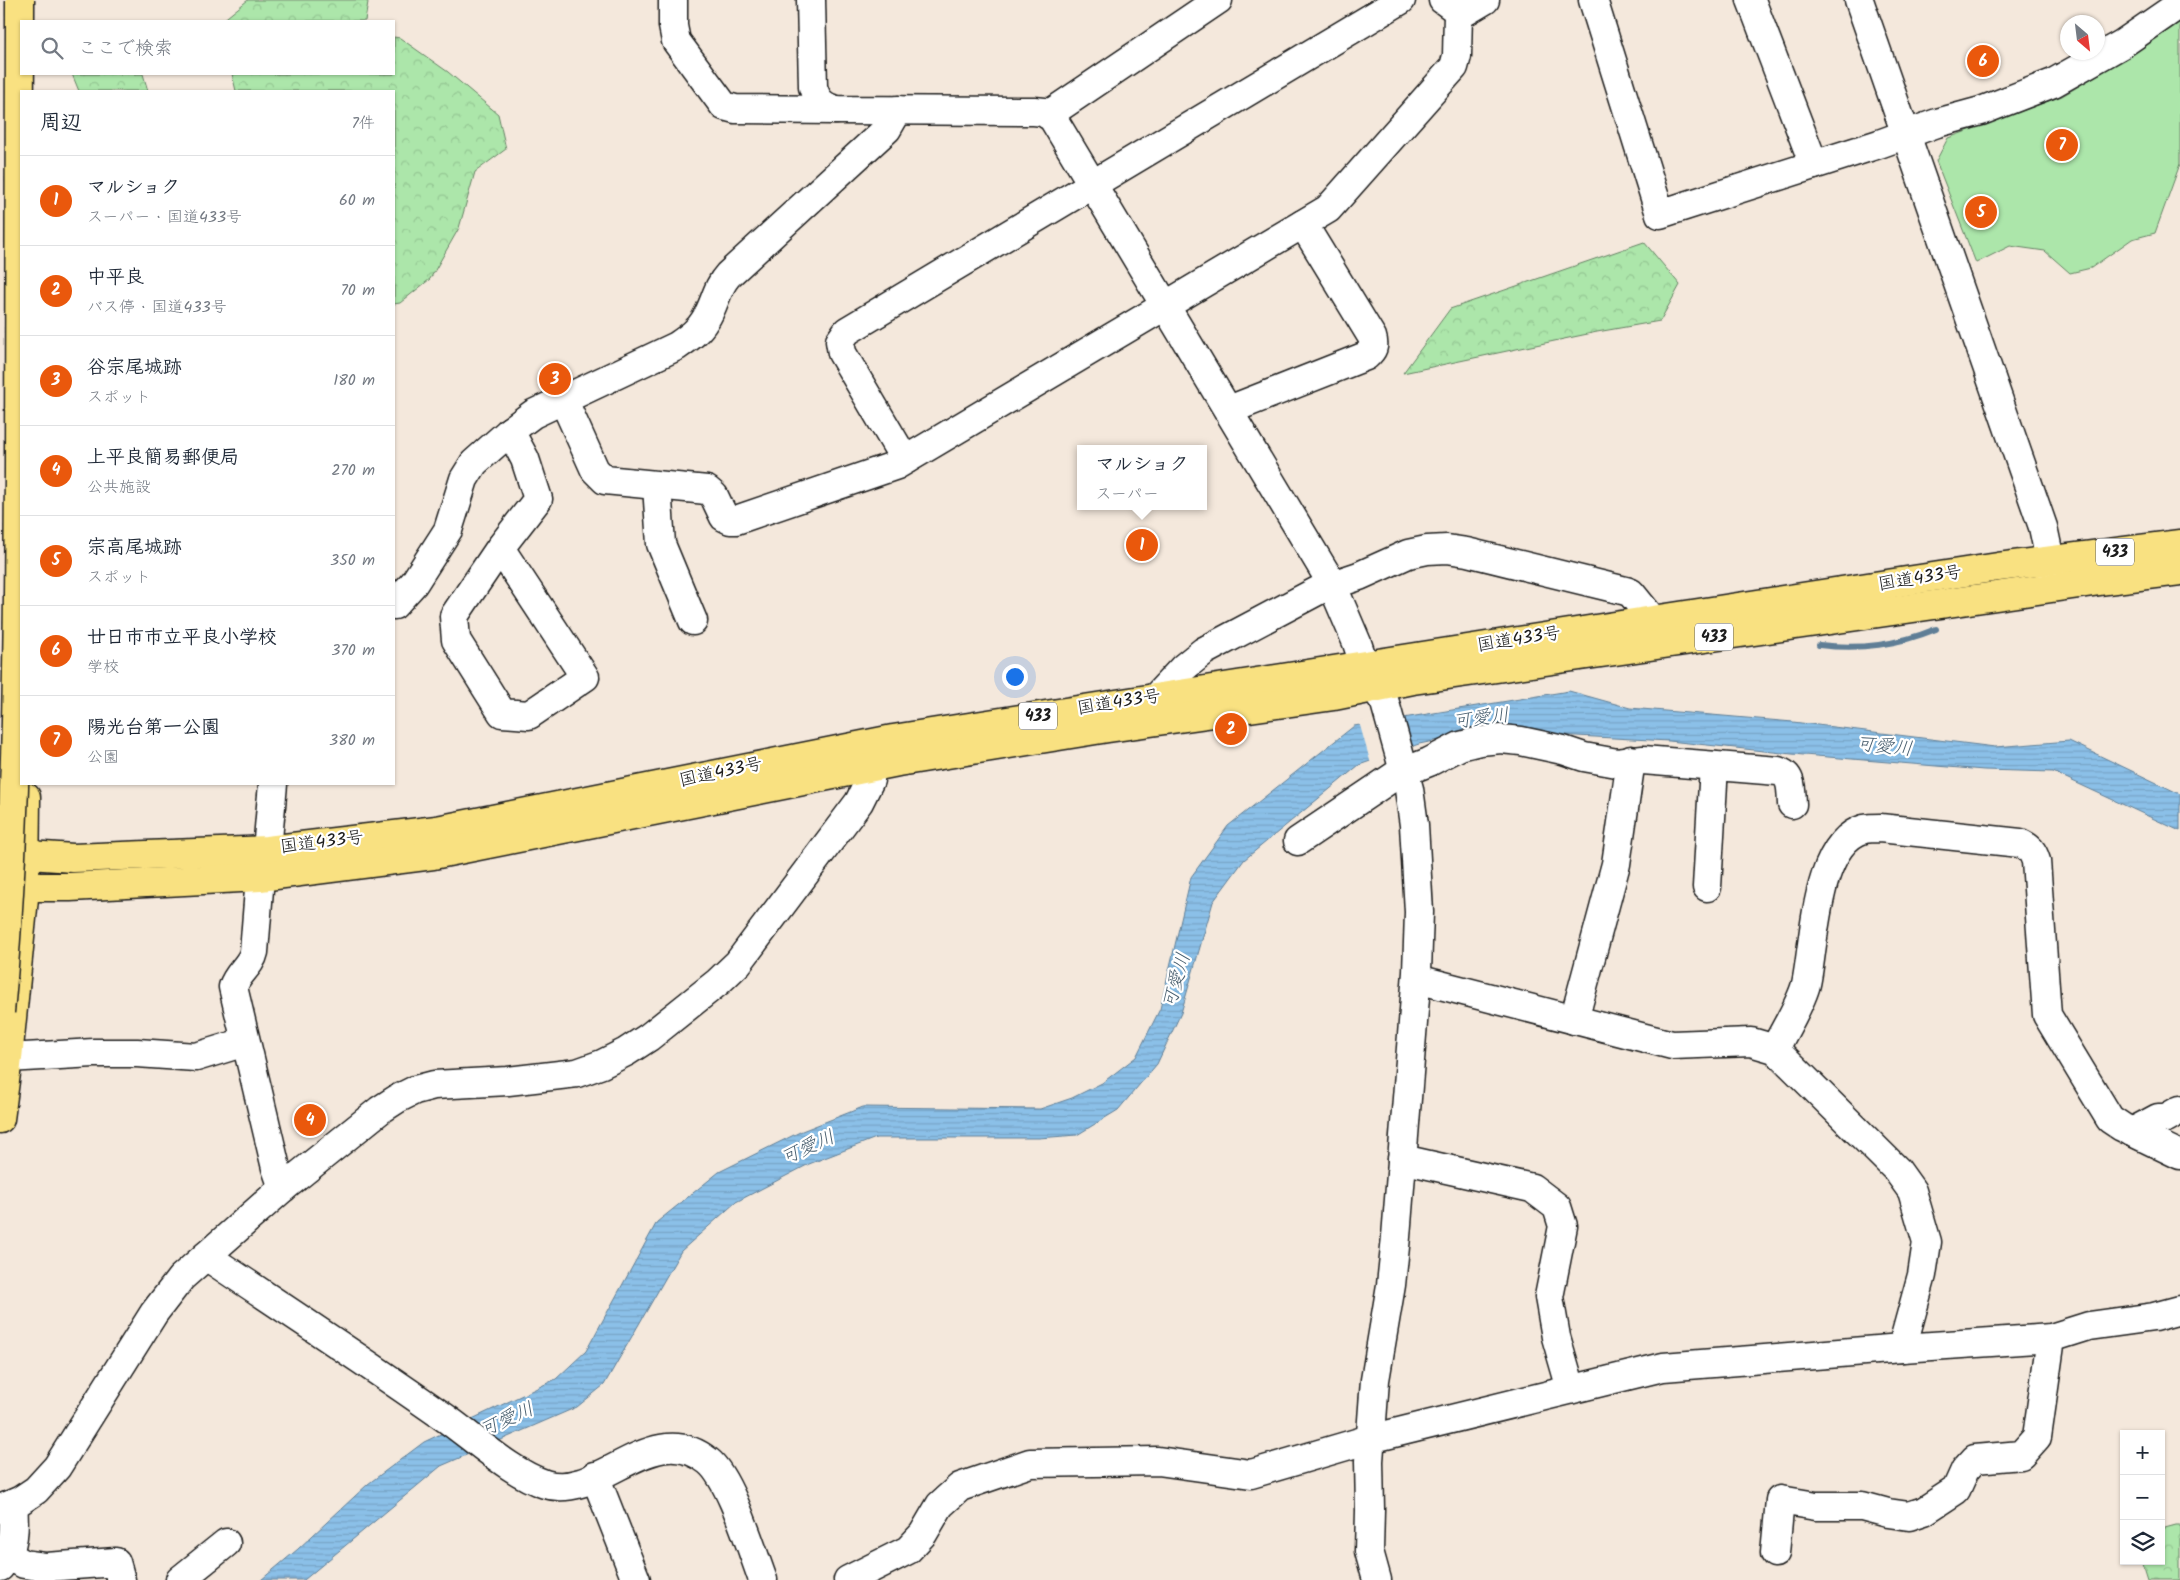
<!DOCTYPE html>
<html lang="ja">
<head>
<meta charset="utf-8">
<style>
	:root { --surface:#fff; --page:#f2f2f3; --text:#1f2937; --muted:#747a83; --line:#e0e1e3; --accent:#ea580c }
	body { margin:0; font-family:Kalam,"Klee One",sans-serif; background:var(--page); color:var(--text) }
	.controls { position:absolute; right:15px; bottom:15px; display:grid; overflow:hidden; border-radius:0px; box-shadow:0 1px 4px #0004 }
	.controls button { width:45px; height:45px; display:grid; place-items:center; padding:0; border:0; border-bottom:1px solid var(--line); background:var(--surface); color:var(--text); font:25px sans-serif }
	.compass { position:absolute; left:2060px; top:15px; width:45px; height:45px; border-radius:50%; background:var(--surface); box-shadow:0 1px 4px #0004; rotate:152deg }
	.you { position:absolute; left:1014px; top:676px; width:18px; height:18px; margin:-12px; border:4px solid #fff; border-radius:50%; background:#1a73e8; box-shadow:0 0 0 8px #1a73e833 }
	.badge { display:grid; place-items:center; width:32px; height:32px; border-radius:50%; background:var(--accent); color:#fff; font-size:16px; font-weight:700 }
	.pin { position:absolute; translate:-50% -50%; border:2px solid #fff; box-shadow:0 1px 5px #0006 }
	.popup { position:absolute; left:1077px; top:445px; width:130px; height:65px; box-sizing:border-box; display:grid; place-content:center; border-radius:0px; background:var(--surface); filter:drop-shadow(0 1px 4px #0005); font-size:16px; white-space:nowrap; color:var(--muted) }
	.popup b { font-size:19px; color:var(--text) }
	.popup::after { content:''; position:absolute; left:50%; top:100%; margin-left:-10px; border:10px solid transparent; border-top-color:var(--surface) }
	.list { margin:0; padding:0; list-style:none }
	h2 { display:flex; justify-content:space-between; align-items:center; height:65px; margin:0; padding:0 20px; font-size:21px }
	h2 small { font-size:16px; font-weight:400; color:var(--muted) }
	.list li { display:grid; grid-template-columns:32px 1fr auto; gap:15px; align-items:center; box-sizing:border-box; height:90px; padding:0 20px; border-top:1px solid var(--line) }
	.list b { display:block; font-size:19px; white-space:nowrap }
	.list p { margin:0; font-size:16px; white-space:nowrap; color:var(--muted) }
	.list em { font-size:16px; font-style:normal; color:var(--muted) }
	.icon { flex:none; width:28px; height:28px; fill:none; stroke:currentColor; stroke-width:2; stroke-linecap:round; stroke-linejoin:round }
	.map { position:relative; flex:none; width:2180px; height:1580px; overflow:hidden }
	.search { position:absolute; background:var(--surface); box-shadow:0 1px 4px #0004; left:20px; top:20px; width:375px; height:55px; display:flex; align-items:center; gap:12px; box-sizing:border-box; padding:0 18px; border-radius:0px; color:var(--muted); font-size:19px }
	.panel { position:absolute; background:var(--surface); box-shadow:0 1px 4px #0004; left:20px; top:90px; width:375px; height:695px; border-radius:0px }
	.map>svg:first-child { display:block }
	.forest { fill:url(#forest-crowns); stroke:#648163 }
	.park { fill:#ace6aa; stroke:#648163 }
	.water { fill:url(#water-rules); stroke:#5f7e96 }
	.pier { fill:#f4e8dc }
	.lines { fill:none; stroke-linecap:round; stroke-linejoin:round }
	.stream { stroke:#5f7e96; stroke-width:6 }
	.minor-casing { stroke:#1c1c1c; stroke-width:31 }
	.highway-casing { stroke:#1c1c1c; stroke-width:31 }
	.minor { stroke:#fff; stroke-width:28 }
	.highway { stroke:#f9e181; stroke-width:28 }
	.highway-bridge-casing { stroke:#1c1c1c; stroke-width:31; stroke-linecap:butt }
	.highway-bridge { stroke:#f9e181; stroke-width:28 }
	.labels { text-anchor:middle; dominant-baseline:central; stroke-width:4.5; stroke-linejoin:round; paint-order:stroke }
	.shield { fill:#fff; stroke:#606060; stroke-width:1 }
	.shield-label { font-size:16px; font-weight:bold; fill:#1c1c1c }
	.street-label { font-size:18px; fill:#1c1c1c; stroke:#fff }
	.water-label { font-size:19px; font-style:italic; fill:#485e6e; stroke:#fff }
</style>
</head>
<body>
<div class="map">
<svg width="2180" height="1580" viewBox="0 0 2180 1580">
	<defs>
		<pattern id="forest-crowns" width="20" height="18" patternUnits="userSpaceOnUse" patternTransform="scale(1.25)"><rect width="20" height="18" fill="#ace6aa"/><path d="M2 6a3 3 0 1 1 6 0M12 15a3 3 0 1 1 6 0" fill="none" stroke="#93c592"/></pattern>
		<pattern id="water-rules" width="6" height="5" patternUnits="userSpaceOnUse" patternTransform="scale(1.25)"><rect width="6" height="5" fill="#8bc0e8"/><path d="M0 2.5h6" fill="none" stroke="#77a4c6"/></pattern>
	</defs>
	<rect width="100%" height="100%" fill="#f4e8dc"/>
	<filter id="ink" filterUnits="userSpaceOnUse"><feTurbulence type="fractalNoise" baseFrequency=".02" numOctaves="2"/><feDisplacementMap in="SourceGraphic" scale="10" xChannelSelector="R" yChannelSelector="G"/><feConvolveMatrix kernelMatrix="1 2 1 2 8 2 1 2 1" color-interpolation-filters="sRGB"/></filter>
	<g filter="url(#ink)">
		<g class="forest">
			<path d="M248,0H363L368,2L365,21H222Z"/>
			<path d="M394,37L400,38L448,72L498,114L506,149L475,172L459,228L430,279L400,303L394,304V91H236L232,74H394Z"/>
			<path d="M72,74H143L148,91H79Z"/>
			<path d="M1644,242L1680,285L1660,321L1597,332L1403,373L1450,309Z"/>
			<path d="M2176,1525H2180V1580H2148L2142,1561H2161V1529Z"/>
		</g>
		<path class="park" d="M2180,21V164L2155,233L2132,239L2091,268L2070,273L2045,251L2010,246L1976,263L1936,161L1948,138L2062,96L2128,57Z"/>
		<path class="water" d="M1569,691L1630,708L1793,722L1995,747L2069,741L2180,794V831L2053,772L1984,770L1792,754L1669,741L1484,731L1419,744L1359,765L1244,860L1213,902L1181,1013L1157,1064L1118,1110L1077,1135L1039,1138H876L809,1164L736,1202L681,1251L604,1385L577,1407L441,1466L304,1580H261L298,1549L368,1484L424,1442L556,1379L586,1351L657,1222L719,1172L802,1131L863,1107L1040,1109L1072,1098L1102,1083L1136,1057L1160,1009L1191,877L1228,826L1354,726Z"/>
		<path class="pier" d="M1382,718L1393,756L1371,764L1359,722Z"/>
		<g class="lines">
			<path class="stream" d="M1819,645C1861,650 1897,645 1936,629"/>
			<defs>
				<g id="minor">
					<path d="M673,0V26L676,41L724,106L735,109L836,110"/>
					<path d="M811,0L813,87C817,101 822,106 836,110L1034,111L1044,112L1052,117L1331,582L1357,643L1367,673L1375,686"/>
					<path d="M1593,0L1660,214L1879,144L1937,123L1981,111L2053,83L2122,44L2180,4"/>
					<path d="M1751,0L1814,165"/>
					<path d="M1859,0L2043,527L2050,560L2051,584"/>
					<path d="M1458,16L1485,0"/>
					<path d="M1048,115L1218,0"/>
					<path d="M563,399L595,470L605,480L707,490L714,496L724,517L730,520H736L897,465L1328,209L1454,67L1457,56L1458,13L1454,8L1443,0"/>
					<path d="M1229,410L1366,356C1373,350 1375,346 1372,337L1303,224"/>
					<path d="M905,460L842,353L840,341L847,331L1401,0"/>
					<path d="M657,486L661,544L693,621"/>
					<path d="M500,548L585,677L529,715L502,713L456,640L454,616L500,548L538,499L525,459L510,431"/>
					<path d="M394,605L414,583L448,530L464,479L474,463L510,431L533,414L677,346C687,339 698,332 705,320C715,305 716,288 728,275L887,129L898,110"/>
					<path d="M1371,681L1385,703L1409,789L1414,825L1419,912L1417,972L1396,1237L1391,1285L1375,1380L1369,1461L1370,1510L1369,1551L1377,1580"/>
					<path d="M1157,696L1183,668L1204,651L1323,588L1359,576L1408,554L1427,550L1447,549L1467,552L1626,591L1631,593L1653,620"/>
					<path d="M1298,841L1396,775L1429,762L1460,746L1480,741L1501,739L1521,741L1563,750L1584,757L1617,763L1643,760L1778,771C1793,775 1791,791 1792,804"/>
					<path d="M267,850L273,784"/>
					<path d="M260,877L254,952C251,966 237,973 233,987L276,1168L283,1188"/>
					<path d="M1707,887L1714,766"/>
					<path d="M1417,979L1672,1045L1751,1042L1775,1049L1897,1170L1912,1191L1927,1242L1922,1275L1902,1348"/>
					<path d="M1574,1020L1616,864L1631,760"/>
					<path d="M1775,1049C1784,1030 1801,1004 1806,984C1815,943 1815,843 1864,829C1869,828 1875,828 1880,828L2020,843C2029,847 2033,851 2036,861L2047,1015L2110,1119L2122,1127L2180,1155"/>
					<path d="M8,1058L94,1053H137L196,1057L245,1042"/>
					<path d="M2132,1132L2158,1118H2166L2180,1110"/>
					<path d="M1402,1159L1532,1188L1557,1207L1563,1226L1549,1297L1556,1337L1571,1389"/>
					<path d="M206,1256C285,1309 366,1362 444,1417C474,1438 511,1473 545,1484C600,1501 652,1416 708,1461C730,1478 752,1551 763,1580"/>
					<path d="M595,1476L636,1580"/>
					<path d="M0,1509L21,1500L36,1490L57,1467L154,1313L181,1278L283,1188L380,1110L397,1099L415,1090L434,1085L508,1081L577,1073L602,1064L626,1052L649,1037L718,982L738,963L859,802L870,780L873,746"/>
					<path d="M1775,1553L1780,1500L1816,1506H1862L1888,1513L1909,1516L1924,1511L1956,1490L1965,1470L1975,1459L2021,1455L2037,1437L2051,1338"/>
					<path d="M8,1555L24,1564L46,1567L116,1562L121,1580"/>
					<path d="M0,1567C15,1549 15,1527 13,1504"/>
					<path d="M180,1580L226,1543"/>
					<path d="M848,1580L908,1550L923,1534L940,1505L960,1487L1030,1463L1158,1461L1251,1474L1370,1439L1663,1367L1902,1348L2051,1338L2089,1326L2154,1317L2180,1310"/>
				</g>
				<g id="highway">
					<path d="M0,853L73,858L267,850L437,830L893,739L1653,620L1998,567L2180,544"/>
					<path d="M0,887H70L260,877L433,855L898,762L1108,728L1334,696L1413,680L2100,581L2180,571"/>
					<path d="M0,1119L8,1058L25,888L26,797"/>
				</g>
			</defs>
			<use href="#minor" class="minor-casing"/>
			<use href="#highway" class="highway-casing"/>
			<use href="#minor" class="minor"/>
			<use href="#highway" class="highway"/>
			<defs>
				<path id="highway-bridge" d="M0,1012C17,831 18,650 19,468C19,312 20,156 20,0"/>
			</defs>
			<use href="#highway-bridge" class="highway-bridge-casing"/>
			<use href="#highway-bridge" class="highway-bridge"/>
		</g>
	</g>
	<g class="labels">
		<g class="shield">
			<rect x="2096" y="538.5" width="38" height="27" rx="4"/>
			<rect x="1695" y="623.5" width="38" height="27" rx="4"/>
			<rect x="1019" y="702.5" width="38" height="27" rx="4"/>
		</g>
		<g class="shield-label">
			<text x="2115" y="552">433</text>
			<text x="1714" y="637">433</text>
			<text x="1038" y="716">433</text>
		</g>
		<g class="street-label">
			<text transform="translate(1920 579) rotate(-9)">国道433号</text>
			<text transform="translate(1519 640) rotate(-9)">国道433号</text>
			<text transform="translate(1119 703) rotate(-9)">国道433号</text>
			<text transform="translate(721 773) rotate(-12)">国道433号</text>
			<text transform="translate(322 843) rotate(-7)">国道433号</text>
		</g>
		<g class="water-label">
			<text transform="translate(1481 719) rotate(-7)">可愛川</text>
			<text transform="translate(1884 747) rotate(6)">可愛川</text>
			<text transform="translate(1177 981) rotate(-74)">可愛川</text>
			<text transform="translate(808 1148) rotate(-24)">可愛川</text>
			<text transform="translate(507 1420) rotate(-24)">可愛川</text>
		</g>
	</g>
</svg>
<div class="controls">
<button>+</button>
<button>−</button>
<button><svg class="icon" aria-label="layers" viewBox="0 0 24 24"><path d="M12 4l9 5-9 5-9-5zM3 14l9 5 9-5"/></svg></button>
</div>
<svg class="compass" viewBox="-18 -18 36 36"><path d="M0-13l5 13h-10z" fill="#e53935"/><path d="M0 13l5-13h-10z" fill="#747a83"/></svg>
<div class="you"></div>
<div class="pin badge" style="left:1142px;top:545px">1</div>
<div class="popup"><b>マルショク</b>スーパー</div>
<div class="pin badge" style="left:1231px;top:729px">2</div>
<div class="pin badge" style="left:555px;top:379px">3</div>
<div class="pin badge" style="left:310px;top:1120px">4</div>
<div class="pin badge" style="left:1981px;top:212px">5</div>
<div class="pin badge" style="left:1983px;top:61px">6</div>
<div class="pin badge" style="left:2062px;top:145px">7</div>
<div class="search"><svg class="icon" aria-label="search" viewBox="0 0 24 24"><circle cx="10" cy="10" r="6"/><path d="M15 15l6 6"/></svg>ここで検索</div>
<section class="panel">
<h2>周辺<small>7件</small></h2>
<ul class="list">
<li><span class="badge">1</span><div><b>マルショク</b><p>スーパー · 国道433号</p></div><em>60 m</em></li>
<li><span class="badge">2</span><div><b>中平良</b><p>バス停 · 国道433号</p></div><em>70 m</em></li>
<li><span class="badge">3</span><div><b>谷宗尾城跡</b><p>スポット</p></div><em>180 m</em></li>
<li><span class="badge">4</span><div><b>上平良簡易郵便局</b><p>公共施設</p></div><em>270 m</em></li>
<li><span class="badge">5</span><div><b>宗高尾城跡</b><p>スポット</p></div><em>350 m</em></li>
<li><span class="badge">6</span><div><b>廿日市市立平良小学校</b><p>学校</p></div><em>370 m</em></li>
<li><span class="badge">7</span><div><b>陽光台第一公園</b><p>公園</p></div><em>380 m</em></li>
</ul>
</section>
</div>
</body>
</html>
